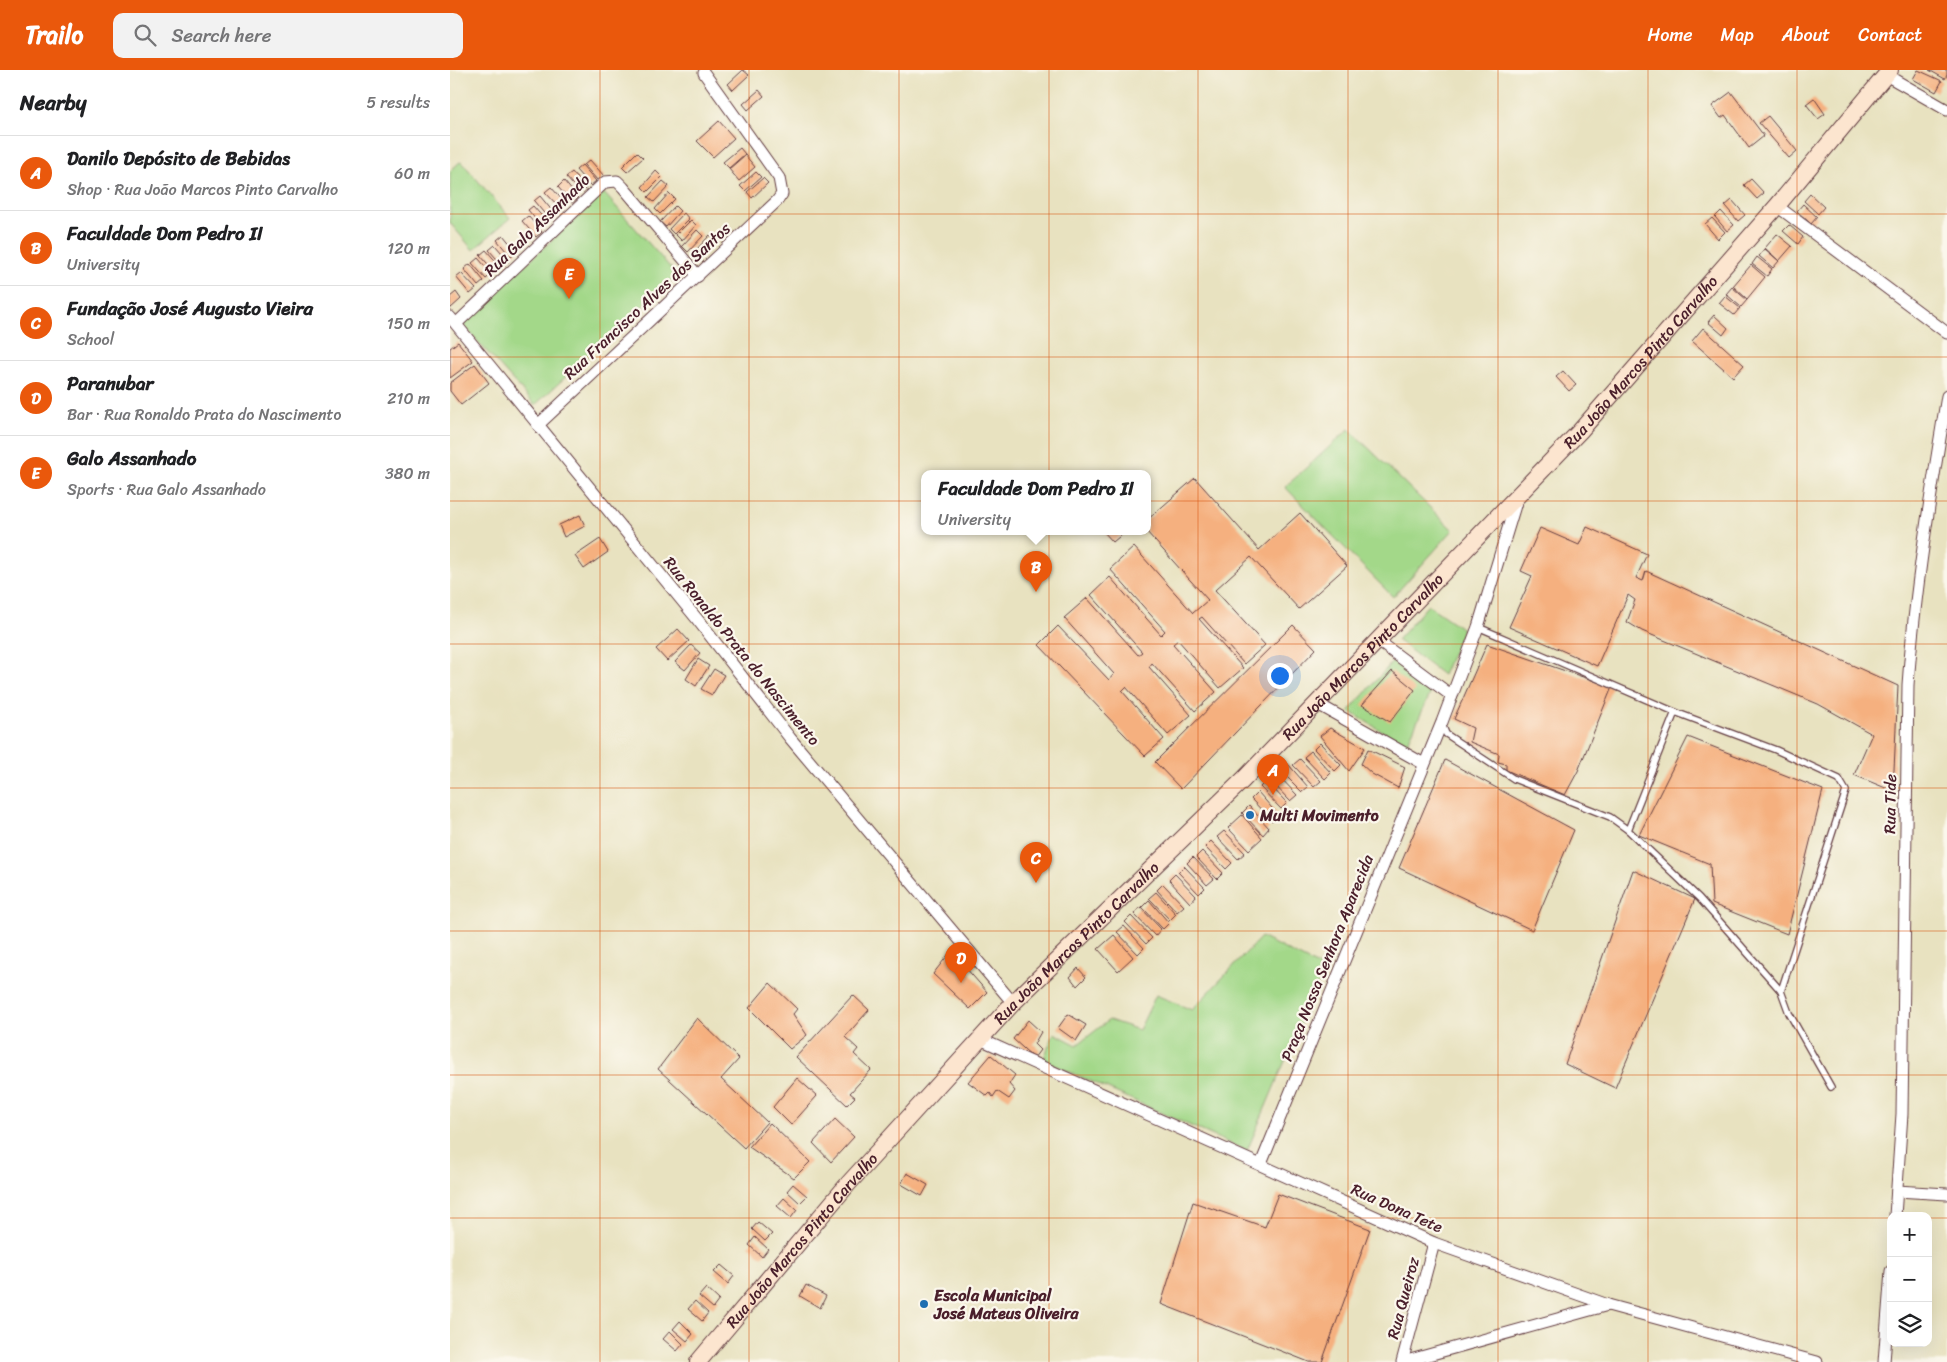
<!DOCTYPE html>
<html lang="en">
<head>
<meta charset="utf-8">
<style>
	:root { --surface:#fff; --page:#f2f2f2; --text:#202124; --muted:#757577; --line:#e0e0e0; --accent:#ea580c }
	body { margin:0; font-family:Sriracha,sans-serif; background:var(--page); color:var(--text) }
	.controls { position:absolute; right:15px; bottom:15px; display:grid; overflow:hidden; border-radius:10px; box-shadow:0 5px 20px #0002 }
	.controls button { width:45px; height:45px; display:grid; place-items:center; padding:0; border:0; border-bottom:1px solid var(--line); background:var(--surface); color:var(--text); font:25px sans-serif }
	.you { position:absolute; left:829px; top:605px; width:18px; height:18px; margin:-12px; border:4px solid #fff; border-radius:50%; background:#1a73e8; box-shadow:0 0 0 8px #1a73e833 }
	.badge { display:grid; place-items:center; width:32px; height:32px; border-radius:50%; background:var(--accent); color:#fff; font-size:16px; font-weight:700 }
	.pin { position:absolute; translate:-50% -41px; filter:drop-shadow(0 1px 2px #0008) }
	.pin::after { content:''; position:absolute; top:26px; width:18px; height:15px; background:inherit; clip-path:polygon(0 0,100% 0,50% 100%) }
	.popup { position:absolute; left:471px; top:400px; width:230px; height:65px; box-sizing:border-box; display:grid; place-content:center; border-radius:10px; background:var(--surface); filter:drop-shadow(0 1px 4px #0005); font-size:16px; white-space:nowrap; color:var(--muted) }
	.popup b { font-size:19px; color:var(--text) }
	.popup::after { content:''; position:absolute; left:50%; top:100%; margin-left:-10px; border:10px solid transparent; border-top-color:var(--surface) }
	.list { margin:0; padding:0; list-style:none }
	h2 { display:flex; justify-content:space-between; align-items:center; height:65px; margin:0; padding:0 20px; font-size:21px }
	h2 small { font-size:16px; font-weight:400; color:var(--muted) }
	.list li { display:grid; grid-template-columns:32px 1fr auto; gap:15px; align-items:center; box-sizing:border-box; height:75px; padding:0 20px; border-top:1px solid var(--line) }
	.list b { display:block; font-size:19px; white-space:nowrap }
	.list p { margin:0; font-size:16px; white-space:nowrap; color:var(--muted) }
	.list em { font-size:16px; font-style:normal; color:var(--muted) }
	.icon { flex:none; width:28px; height:28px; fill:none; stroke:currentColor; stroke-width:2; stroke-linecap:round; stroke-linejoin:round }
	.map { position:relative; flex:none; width:1497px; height:1292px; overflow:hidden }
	header { display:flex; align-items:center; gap:30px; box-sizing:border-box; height:70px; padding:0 25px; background:var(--accent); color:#fff }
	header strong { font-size:24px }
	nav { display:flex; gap:28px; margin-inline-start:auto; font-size:18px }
	.search { width:350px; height:45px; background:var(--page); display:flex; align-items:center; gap:12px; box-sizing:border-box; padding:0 18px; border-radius:10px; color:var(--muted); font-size:19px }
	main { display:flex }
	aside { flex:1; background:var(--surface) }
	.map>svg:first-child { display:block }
	.green { fill:#a3d889; stroke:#767c5a }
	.building { fill:#f5b07f }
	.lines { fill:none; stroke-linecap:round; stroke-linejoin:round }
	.service-casing { stroke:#623c41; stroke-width:8 }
	.minor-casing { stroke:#623c41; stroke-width:13 }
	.secondary-casing { stroke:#623c41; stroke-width:18 }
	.service { stroke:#fff; stroke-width:5.5 }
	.minor { stroke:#fff; stroke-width:11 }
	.secondary { stroke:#fce5cf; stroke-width:16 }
	.grid { fill:none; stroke:#d8530f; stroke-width:1; stroke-opacity:0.55 }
	.poi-dot { fill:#1f6fb2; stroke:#fbf7ec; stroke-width:2 }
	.labels { text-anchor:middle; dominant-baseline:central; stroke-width:4.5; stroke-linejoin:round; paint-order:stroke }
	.street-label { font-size:16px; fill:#4a1f2b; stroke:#fbf7ec }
	.poi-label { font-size:16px; font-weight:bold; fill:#4a1f2b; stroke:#fbf7ec; text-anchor:start }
</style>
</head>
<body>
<header>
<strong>Trailo</strong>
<div class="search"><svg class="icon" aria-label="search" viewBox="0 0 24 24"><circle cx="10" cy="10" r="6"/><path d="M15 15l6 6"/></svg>Search here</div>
<nav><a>Home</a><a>Map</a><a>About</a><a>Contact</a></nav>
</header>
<main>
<aside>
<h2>Nearby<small>5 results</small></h2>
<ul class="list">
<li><span class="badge">A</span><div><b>Danilo Depósito de Bebidas</b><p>Shop · Rua João Marcos Pinto Carvalho</p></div><em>60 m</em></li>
<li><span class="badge">B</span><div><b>Faculdade Dom Pedro II</b><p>University</p></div><em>120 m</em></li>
<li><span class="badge">C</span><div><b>Fundação José Augusto Vieira</b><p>School</p></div><em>150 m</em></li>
<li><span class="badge">D</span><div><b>Paranubar</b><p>Bar · Rua Ronaldo Prata do Nascimento</p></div><em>210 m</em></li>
<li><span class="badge">E</span><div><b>Galo Assanhado</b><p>Sports · Rua Galo Assanhado</p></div><em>380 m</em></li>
</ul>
</aside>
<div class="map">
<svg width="1497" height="1292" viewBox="0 0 1497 1292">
	<rect width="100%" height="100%" fill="#fbf7ec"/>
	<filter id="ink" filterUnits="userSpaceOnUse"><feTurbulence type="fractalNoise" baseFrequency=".02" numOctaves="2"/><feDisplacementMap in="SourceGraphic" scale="10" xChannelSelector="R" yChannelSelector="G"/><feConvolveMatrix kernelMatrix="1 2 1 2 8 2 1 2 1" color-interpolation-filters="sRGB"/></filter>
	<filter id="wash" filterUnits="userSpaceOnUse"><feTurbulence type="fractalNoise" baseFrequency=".0096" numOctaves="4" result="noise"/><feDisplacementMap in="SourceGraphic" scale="20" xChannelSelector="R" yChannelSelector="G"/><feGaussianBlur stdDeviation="1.12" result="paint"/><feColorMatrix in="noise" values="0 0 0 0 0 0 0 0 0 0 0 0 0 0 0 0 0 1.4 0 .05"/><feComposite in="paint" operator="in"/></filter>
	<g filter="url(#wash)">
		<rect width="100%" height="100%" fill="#e8e2c0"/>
		<g class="green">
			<path d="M11,91L60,148L23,180L0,153V101Z"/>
			<path d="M154,123L227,205L85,335L11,253Z"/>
			<path d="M899,359L1003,460L943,527L835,417Z"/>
			<path d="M978,535L1013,559L993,605L947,570Z"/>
			<path d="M945,589L982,620L956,676L899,641Z"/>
			<path d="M811,867L874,899L797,1081L593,990L604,963L627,975L659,950L689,960L706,925L742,940Z"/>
		</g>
		<g id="blocks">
			<g class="building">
				<path d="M293,0L299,5L283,20L278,14Z"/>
				<path d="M1468,0L1492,11L1486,22L1463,9Z"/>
				<path d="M1479,0H1497V5L1495,9Z"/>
				<path d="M309,20L314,26L298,40L293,34Z"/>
				<path d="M1281,22L1314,66L1299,78L1275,45L1271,48L1262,36Z"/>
				<path d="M1364,28L1375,44L1368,49L1356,34Z"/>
				<path d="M1318,46L1347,81L1339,88L1309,53Z"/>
				<path d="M269,51L284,68L263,87L247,71Z"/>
				<path d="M290,78L295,84L279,98L273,92Z"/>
				<path d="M187,82L193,88L177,102L172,97Z"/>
				<path d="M295,85L305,97L289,111L279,99Z"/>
				<path d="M140,90L154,106L148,111L134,95Z"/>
				<path d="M132,95L146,111L140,116L126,100Z"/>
				<path d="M206,101L212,107L197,122L192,117Z"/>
				<path d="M122,102L136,118L130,123L116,107Z"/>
				<path d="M306,102L311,107L295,121L290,116Z"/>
				<path d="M313,108L318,113L302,128L297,122Z"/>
				<path d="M1301,109L1314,123L1307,129L1294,115Z"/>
				<path d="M114,111L128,128L122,133L108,117Z"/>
				<path d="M213,111L219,116L204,132L198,127Z"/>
				<path d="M101,117L115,133L110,138L95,122Z"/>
				<path d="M219,123L225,129L210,144L205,139Z"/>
				<path d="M1360,124L1374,137L1368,144L1354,131Z"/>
				<path d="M90,126L104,143L98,148L84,131Z"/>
				<path d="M1282,130L1295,145L1288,151L1275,136Z"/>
				<path d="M1353,134L1367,147L1361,154L1347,141Z"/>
				<path d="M83,136L97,152L92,157L78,140Z"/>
				<path d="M225,136L230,141L216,157L210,152Z"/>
				<path d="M1271,141L1284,155L1277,161L1265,147Z"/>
				<path d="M234,143L239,149L224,164L219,159Z"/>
				<path d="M78,146L92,162L86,167L72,151Z"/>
				<path d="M1262,148L1275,162L1268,169L1255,154Z"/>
				<path d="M241,150L246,155L232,171L226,165Z"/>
				<path d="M1339,155L1353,167L1348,174L1333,161Z"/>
				<path d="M247,160L253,166L238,182L232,176Z"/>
				<path d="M1327,164L1342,176L1329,191L1315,178Z"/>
				<path d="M53,165L67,182L61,187L47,170Z"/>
				<path d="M260,165L265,170L250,186L245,181Z"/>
				<path d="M45,175L59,191L53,196L39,180Z"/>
				<path d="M1315,179L1329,191L1323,198L1309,186Z"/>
				<path d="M36,180L50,196L44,201L30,185Z"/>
				<path d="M1307,187L1322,199L1317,206L1302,194Z"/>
				<path d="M28,188L42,204L36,209L22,193Z"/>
				<path d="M20,194L34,211L28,216L14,199Z"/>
				<path d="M1301,195L1315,207L1297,229L1283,216Z"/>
				<path d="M11,203L26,219L20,224L6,207Z"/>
				<path d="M1282,217L1297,230L1291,237L1276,224Z"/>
				<path d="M6,222L11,229L0,239V227Z"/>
				<path d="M1275,226L1290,238L1284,245L1269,233Z"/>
				<path d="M1264,245L1278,258L1273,265L1258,252Z"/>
				<path d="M1253,258L1294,295L1283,307L1242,271Z"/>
				<path d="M8,272L23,291L0,308V278Z"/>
				<path d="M25,294L39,313L11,335L0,321V313Z"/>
				<path d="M1113,301L1126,315L1119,321L1106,307Z"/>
				<path d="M745,408L809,480L850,443L897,496L849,539L801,487L765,520L815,575L794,594L752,547L749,549L793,598L770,618L728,570L723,574L766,622L745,641L702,593L699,597L741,645L718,665L676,617L672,621L714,669L695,686L589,575L608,556L659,610L664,604L614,548L637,528L688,585L692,582L641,525L660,507L711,565L715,561L660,499L684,477L743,543L758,530L696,461L697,450Z"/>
				<path d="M130,445L135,456L114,467L109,455Z"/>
				<path d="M1137,457L1197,484L1186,508L1193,511L1196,501L1448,616L1443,721L1404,705L1422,664L1368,634L1192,561L1177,552L1185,530L1178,525L1147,596L1059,557L1082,506L1071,501L1090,458L1129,475Z"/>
				<path d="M653,461H676L663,472Z"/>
				<path d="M150,469L158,482L134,499L125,486Z"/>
				<path d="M843,555L866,579L731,719L705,692Z"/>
				<path d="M228,559L239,571L217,591L206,579Z"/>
				<path d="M1037,574L1162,617L1128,701L1115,725L1056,700V694L1048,692L1049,684L1020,672L1023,658L1004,649Z"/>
				<path d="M241,575L250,583L235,600L225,592Z"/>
				<path d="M248,589L259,596L246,616L236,609Z"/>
				<path d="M264,599L274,605L262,625L251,619Z"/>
				<path d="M942,601L965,620L940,652L912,635Z"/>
				<path d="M880,658L915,678L899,701L870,666Z"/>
				<path d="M1238,667L1373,720L1337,864L1262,834L1260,794L1189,765Z"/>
				<path d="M870,673L891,695L885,701L864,679Z"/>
				<path d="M918,679L955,697L948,718L922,704L911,694Z"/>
				<path d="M861,681L881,703L875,709L854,687Z"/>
				<path d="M850,689L871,711L864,717L843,695Z"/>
				<path d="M995,690L1124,760L1082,860L949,798Z"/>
				<path d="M838,694L858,717L852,722L831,701Z"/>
				<path d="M826,703L847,725L840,731L819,709Z"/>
				<path d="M816,711L837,733L831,739L810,717Z"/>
				<path d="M808,722L828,745L822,751L801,729Z"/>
				<path d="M799,736L819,758L813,765L792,743Z"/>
				<path d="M792,745L812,768L799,780L778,758Z"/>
				<path d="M774,761L795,783L788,789L767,767Z"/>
				<path d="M761,771L782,793L776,799L755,777Z"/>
				<path d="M752,781L773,803L767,809L746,787Z"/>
				<path d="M743,787L764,809L757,815L737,793Z"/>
				<path d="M734,796L755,818L749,824L728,802Z"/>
				<path d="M1183,800L1245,829L1165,1018L1115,994Z"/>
				<path d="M725,804L746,826L740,833L719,810Z"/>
				<path d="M713,814L734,836L727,842L707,820Z"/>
				<path d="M706,822L726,844L720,850L699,828Z"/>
				<path d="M699,830L719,853L713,859L692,837Z"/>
				<path d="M690,837L711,859L705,866L684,844Z"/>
				<path d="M681,846L702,868L696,874L675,852Z"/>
				<path d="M674,856L694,878L688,884L667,862Z"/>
				<path d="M664,865L683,887L668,901L648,879Z"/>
				<path d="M501,881L537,922L520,939L483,904Z"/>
				<path d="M628,898L636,907L627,916L620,907Z"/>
				<path d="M320,913L347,939L343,944L357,965L340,979L299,938Z"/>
				<path d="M403,925L419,940L395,967L408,979L404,984L421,1000L400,1023L405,1027L397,1035L346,987Z"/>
				<path d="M618,944L636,955L626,971L608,958Z"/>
				<path d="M247,948L289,989L271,1009L317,1052L294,1078L208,999Z"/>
				<path d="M578,950L591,962L584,974L590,980L584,988L563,969Z"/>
				<path d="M541,985L565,1005L559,1014L565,1021L559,1029L547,1021L543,1027L540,1023L537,1026L518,1012Z"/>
				<path d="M347,1008L367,1026L341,1055L323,1037Z"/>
				<path d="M385,1049L404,1067L381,1092L363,1073Z"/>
				<path d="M320,1053L360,1092L344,1108L299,1077Z"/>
				<path d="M457,1103L478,1115L472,1126L451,1114Z"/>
				<path d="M343,1114L357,1126L350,1133L337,1121Z"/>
				<path d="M828,1124L920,1159L872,1292H859L711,1234L743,1132L815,1157Z"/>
				<path d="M334,1128L347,1140L341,1148L327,1136Z"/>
				<path d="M308,1152L322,1164L315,1171L302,1159Z"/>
				<path d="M305,1167L318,1179L312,1187L299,1175Z"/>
				<path d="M271,1195L284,1206L278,1214L264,1202Z"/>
				<path d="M356,1215L376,1226L370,1238L350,1226Z"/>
				<path d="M256,1218L269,1230L263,1238L249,1226Z"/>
				<path d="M245,1231L258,1243L252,1251L238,1239Z"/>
				<path d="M230,1251L243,1264L237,1271L223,1259Z"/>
				<path d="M220,1261L233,1274L227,1281L213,1269Z"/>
			</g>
		</g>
	</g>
	<g filter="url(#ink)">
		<use href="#blocks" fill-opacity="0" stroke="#623c41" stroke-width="1"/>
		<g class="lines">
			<defs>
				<g id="service">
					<path d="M1028,557L1225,642L1326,680L1389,709L1396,721L1331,921L1339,943L1381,1017"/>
					<path d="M1225,642L1178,760L1249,828L1331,921"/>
					<path d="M992,654L996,664L1064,709L1160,747L1178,760"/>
				</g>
				<g id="minor">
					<path d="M1436,5L1497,40"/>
					<path d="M1327,136L1497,263"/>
					<path d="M0,247L247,549L340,668L563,933"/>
					<path d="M7,253L155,112L167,111L173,117L248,206"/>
					<path d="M88,355L327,131L332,124L329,108L254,3"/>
					<path d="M927,570L1002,626"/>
					<path d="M866,633L974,694"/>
					<path d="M530,969L984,1173L1158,1235L1367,1292"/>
					<path d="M811,1094L992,652L1028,557L1067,429"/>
					<path d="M1447,1121L1497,1124"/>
					<path d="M1445,1146L1452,1044L1458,615C1465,517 1481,422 1497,326"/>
					<path d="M952,1292L984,1173"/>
					<path d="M953,1292L1158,1235"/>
					<path d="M1434,1292L1441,1201"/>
				</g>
				<g id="secondary">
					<path id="s1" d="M248,1292L398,1114L563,933L793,710L1130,361L1327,136L1440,0"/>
				</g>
			</defs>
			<use href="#service" class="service-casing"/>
			<use href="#minor" class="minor-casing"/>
			<use href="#secondary" class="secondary-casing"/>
			<use href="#service" class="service"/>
			<use href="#minor" class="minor"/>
			<use href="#secondary" class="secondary"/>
		</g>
	</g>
	<path class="grid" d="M150,0V1292M299,0V1292M449,0V1292M599,0V1292M748,0V1292M898,0V1292M1048,0V1292M1198,0V1292M1347,0V1292M0,144H1497M0,287H1497M0,431H1497M0,574H1497M0,718H1497M0,861H1497M0,1005H1497M0,1148H1441M1478,1148H1497"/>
	<g class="poi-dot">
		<circle cx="800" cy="745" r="5"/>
		<circle cx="474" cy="1234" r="5"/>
	</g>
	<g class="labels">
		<g class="street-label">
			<text transform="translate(87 155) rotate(-44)">Rua Galo Assanhado</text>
			<text transform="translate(197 231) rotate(-43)">Rua Francisco Alves dos Santos</text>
			<text stroke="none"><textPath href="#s1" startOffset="1375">Rua João Marcos Pinto Carvalho</textPath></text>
			<text transform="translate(292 581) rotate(51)">Rua Ronaldo Prata do Nascimento</text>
			<text stroke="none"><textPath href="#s1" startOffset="970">Rua João Marcos Pinto Carvalho</textPath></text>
			<text transform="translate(1440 734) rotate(-89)">Rua Tide</text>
			<text stroke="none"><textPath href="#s1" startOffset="565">Rua João Marcos Pinto Carvalho</textPath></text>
			<text transform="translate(877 888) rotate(-68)">Praça Nossa Senhora Aparecida</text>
			<text transform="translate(947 1138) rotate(24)">Rua Dona Tete</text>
			<text stroke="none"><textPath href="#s1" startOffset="160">Rua João Marcos Pinto Carvalho</textPath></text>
			<text transform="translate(953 1228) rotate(-75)">Rua Queiroz</text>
		</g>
		<g class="poi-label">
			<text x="810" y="745">Multi Movimento</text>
			<text x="484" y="1225">Escola Municipal<tspan x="484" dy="18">José Mateus Oliveira</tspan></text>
		</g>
	</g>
</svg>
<div class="controls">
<button>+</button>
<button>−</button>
<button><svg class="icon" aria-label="layers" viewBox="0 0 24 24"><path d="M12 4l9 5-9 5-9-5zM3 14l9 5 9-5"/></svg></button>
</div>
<div class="you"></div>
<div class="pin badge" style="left:823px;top:725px">A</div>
<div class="pin badge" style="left:586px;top:522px">B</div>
<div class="popup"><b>Faculdade Dom Pedro II</b>University</div>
<div class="pin badge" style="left:586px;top:813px">C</div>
<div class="pin badge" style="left:511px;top:913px">D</div>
<div class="pin badge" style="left:119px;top:229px">E</div>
</div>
</main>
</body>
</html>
